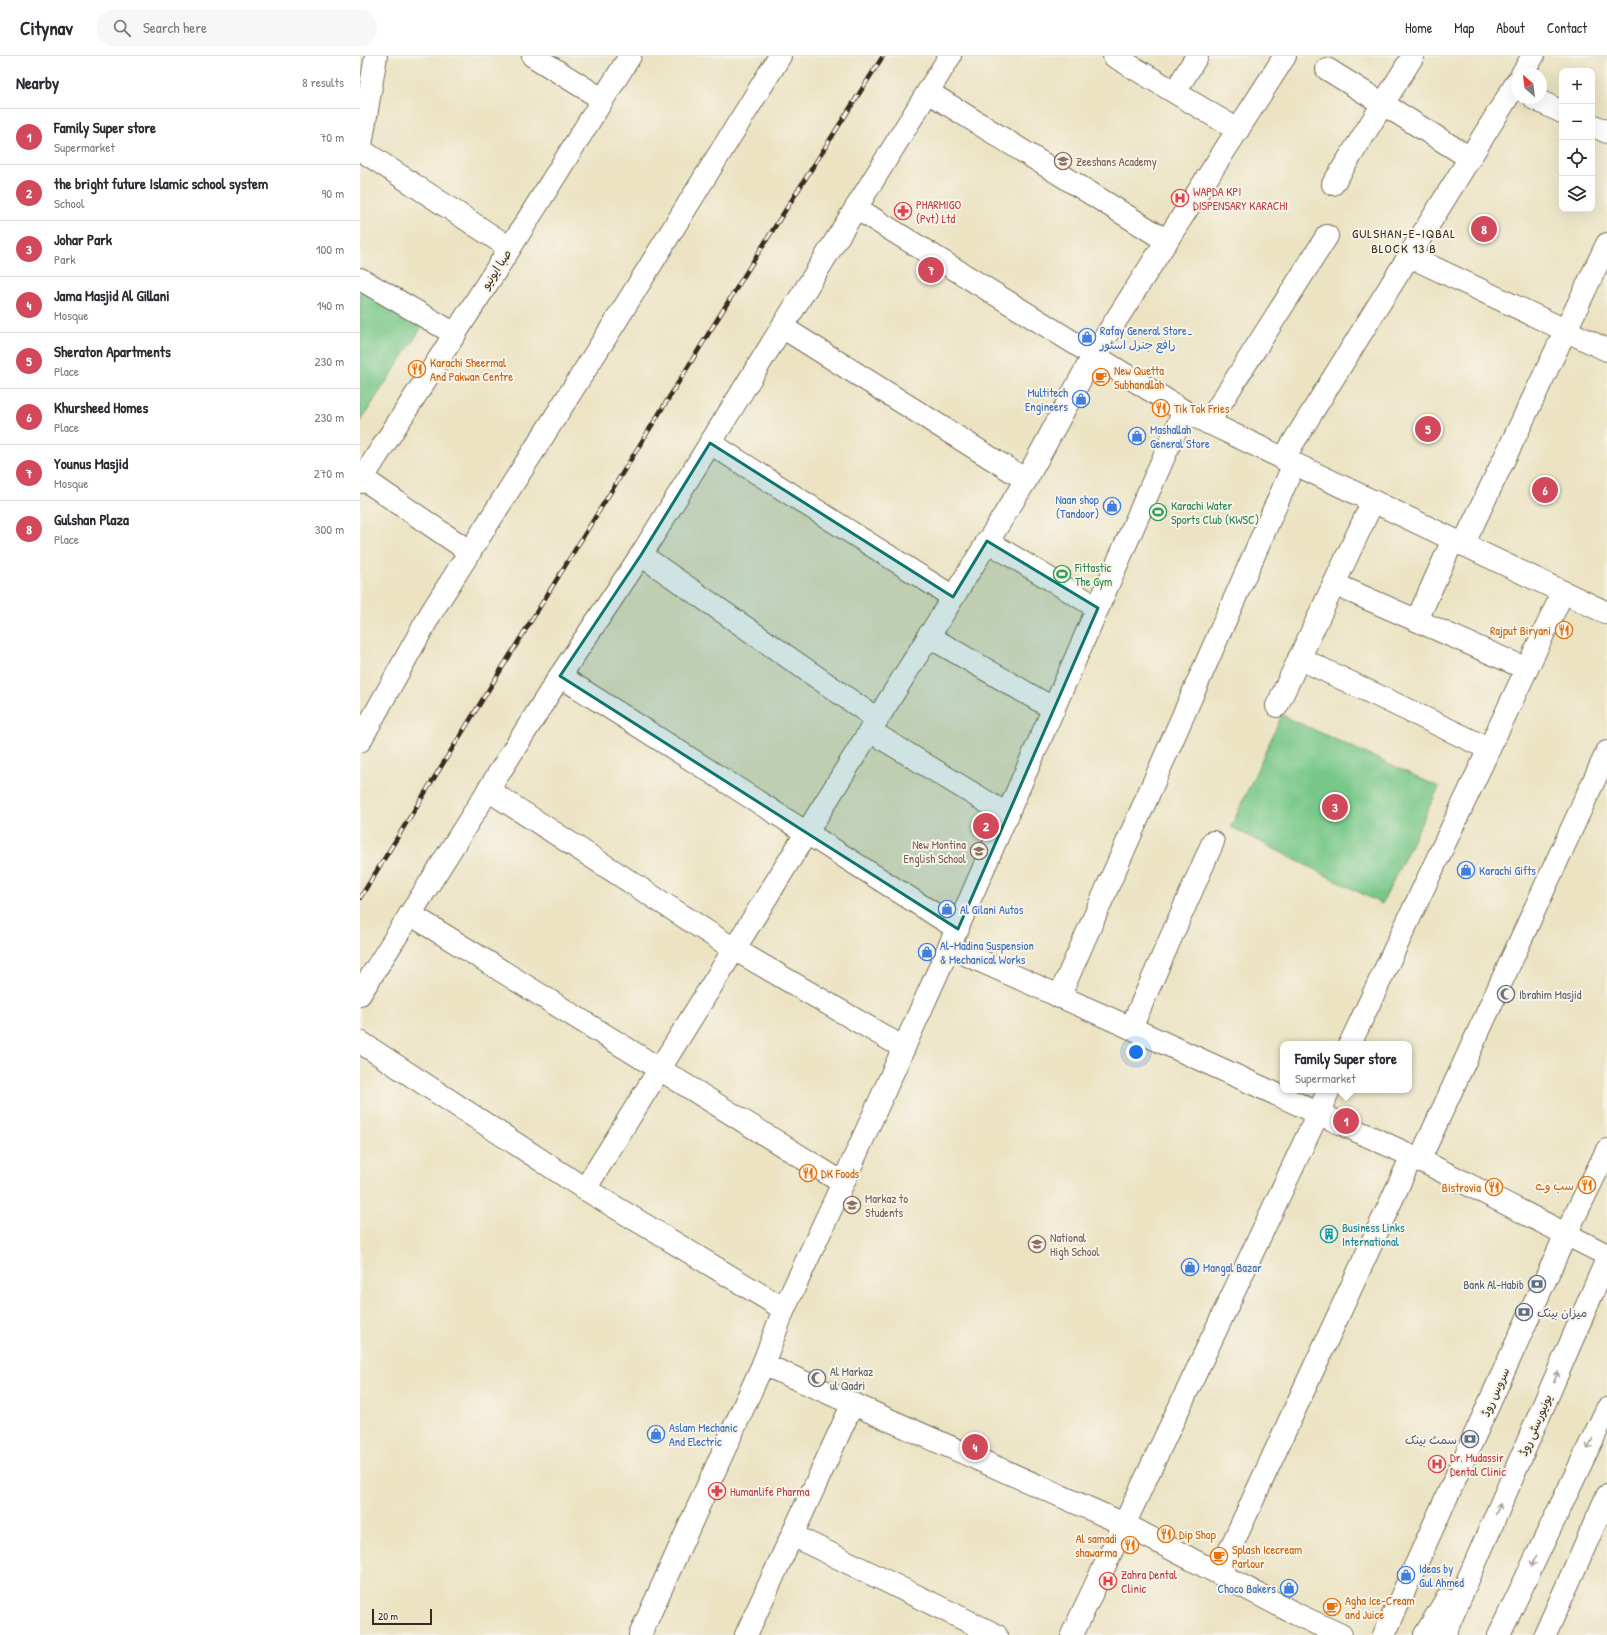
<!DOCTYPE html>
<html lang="en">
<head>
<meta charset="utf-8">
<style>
	:root { --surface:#fff; --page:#f7f7f7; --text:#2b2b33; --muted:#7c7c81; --line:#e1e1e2; --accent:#d1495b }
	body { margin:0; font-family:"Patrick Hand","Playpen Sans Arabic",sans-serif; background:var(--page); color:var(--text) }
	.controls { position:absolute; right:12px; top:12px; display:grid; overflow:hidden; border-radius:8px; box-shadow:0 4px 16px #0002 }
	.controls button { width:36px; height:36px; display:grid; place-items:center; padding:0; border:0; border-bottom:1px solid var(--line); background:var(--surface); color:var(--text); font:20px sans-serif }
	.compass { position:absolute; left:1151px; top:12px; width:36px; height:36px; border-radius:50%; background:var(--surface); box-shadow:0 4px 16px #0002; rotate:332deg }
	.scale { position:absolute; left:12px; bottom:10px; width:60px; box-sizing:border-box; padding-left:4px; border:2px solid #3b2a1e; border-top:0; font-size:11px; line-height:14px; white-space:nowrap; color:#3b2a1e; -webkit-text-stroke:3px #f7f3e8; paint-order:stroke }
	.you { position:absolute; left:776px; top:996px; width:14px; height:14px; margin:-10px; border:3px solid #fff; border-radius:50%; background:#1a73e8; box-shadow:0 0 0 6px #1a73e833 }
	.badge { display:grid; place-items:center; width:26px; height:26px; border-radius:50%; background:var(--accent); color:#fff; font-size:13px; font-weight:700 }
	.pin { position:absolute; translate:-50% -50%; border:2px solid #fff; box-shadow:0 1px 4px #0006 }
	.popup { position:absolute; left:920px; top:985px; width:132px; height:52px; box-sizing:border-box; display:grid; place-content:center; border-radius:8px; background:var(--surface); filter:drop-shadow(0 1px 3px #0005); font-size:13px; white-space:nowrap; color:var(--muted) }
	.popup b { font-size:15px; color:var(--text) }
	.popup::after { content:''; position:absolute; left:50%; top:100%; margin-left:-8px; border:8px solid transparent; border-top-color:var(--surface) }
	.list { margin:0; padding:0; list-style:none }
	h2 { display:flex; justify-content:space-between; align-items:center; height:52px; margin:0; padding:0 16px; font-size:17px }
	h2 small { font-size:13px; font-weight:400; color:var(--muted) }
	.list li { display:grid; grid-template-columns:26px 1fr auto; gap:12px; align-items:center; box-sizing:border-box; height:56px; padding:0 16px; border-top:1px solid var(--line) }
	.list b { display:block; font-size:15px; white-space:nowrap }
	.list p { margin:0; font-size:13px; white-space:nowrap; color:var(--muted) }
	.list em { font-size:13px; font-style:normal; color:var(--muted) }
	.icon { flex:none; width:22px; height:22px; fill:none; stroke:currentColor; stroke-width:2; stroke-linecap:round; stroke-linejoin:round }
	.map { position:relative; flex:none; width:1247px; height:1579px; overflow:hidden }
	header { display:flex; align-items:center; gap:24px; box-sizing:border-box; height:56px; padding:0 20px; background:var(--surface); border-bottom:1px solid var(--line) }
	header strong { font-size:19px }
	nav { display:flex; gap:22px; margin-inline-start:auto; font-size:14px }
	.search { width:280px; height:36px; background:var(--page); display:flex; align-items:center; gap:10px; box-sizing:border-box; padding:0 14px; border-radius:16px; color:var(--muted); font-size:15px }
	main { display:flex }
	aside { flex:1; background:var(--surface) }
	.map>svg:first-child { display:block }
	.green { fill:#78c889; stroke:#5a7954 }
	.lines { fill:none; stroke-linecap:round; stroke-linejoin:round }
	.minor-casing { stroke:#796b57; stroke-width:24 }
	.secondary-casing { stroke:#796b57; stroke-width:24 }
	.primary-casing { stroke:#796b57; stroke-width:24 }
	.minor { stroke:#fff; stroke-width:22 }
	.secondary { stroke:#fff; stroke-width:22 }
	.primary { stroke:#fff; stroke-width:22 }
	.rail-casing { stroke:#3b2a1e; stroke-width:4.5 }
	.rail { stroke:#f7f3e8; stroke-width:3; stroke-dasharray:9; stroke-linecap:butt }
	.oneway { stroke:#a79f9a }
	.marked { fill:#0f766e; fill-opacity:0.2; stroke:#0f766e; stroke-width:3; stroke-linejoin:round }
	.labels { text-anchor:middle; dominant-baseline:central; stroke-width:4; stroke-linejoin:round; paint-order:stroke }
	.education-label { font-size:12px; fill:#785e54; stroke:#f7f3e8; text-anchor:start }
	.health-label { font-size:12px; fill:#be3a42; stroke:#f7f3e8; text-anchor:start }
	.street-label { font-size:12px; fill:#3b2a1e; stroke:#f7f3e8 }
	.shop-label { font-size:12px; fill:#366cbe; stroke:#f7f3e8; text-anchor:start }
	.food-label { font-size:12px; fill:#c56008; stroke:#f7f3e8; text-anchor:start }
	.leisure-label { font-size:12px; fill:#27864d; stroke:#f7f3e8; text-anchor:start }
	.worship-label { font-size:12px; fill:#5b616d; stroke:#f7f3e8; text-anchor:start }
	.culture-label { font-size:12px; fill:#0d838f; stroke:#f7f3e8; text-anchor:start }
	.service-label { font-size:12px; fill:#4e5e75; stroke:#f7f3e8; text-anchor:end }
	.neighbourhood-label { font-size:13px; letter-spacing:1px; fill:#3b2a1e; stroke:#f7f3e8 }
</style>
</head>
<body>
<header>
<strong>Citynav</strong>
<div class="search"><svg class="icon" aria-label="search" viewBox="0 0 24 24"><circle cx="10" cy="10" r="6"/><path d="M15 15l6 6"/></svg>Search here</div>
<nav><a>Home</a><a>Map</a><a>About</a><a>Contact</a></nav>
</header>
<main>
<aside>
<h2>Nearby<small>8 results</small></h2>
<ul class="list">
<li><span class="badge">1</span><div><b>Family Super store</b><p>Supermarket</p></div><em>70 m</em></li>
<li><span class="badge">2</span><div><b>the bright future Islamic school system</b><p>School</p></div><em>90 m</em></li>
<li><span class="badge">3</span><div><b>Johar Park</b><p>Park</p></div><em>100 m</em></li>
<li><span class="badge">4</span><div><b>Jama Masjid Al Gillani</b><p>Mosque</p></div><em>140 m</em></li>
<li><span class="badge">5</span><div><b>Sheraton Apartments</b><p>Place</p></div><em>230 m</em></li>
<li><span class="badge">6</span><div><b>Khursheed Homes</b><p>Place</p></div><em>230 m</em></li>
<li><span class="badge">7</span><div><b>Younus Masjid</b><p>Mosque</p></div><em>270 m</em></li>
<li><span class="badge">8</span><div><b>Gulshan Plaza</b><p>Place</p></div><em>300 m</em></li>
</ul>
</aside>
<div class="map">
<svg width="1247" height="1579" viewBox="0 0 1247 1579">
	<rect width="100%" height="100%" fill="#f7f3e8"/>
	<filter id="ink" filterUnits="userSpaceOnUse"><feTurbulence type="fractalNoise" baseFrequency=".025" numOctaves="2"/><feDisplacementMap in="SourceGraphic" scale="8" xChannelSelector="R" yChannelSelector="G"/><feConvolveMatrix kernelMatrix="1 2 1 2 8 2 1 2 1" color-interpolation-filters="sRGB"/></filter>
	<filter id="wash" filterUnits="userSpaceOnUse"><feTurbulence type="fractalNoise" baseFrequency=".012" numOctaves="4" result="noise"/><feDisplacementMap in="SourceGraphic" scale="16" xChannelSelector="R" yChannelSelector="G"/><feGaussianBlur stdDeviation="0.9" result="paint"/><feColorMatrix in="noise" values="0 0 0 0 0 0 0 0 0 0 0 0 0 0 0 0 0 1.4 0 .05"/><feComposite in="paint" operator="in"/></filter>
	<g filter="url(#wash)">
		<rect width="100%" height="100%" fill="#ebe3c2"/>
		<g class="green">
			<path d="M0,229L65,266L0,366Z"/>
			<path d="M922,659L1079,731L1022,848L871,771Z"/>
		</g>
	</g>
	<g filter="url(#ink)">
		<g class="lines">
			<defs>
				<g id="minor">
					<path d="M173,0L242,43"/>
					<path d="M754,0L878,74"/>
					<path d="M967,13L1110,102"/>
					<path d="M1162,18L1173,0"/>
					<path d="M568,36L807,185"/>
					<path d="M815,36L837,0"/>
					<path d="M1175,43L1202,56"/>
					<path d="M1232,69L1247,76"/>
					<path d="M1,94L150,192"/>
					<path d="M0,95L16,0"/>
					<path d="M973,128L1053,0"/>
					<path d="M496,152L824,355L1247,557"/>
					<path d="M1049,200L1247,294"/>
					<path d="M0,223L95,278"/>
					<path d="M422,271L666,424"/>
					<path d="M848,367L967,180"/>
					<path d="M350,387L593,541"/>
					<path d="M923,403L1157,26"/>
					<path d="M2,422L110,496"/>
					<path d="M627,485L738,552"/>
					<path d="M1103,489L1247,188"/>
					<path d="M281,499L517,663"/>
					<path d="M974,528L1167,613"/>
					<path d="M1057,564L1093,484"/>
					<path d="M568,580L694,653"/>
					<path d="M939,602L1129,693"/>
					<path d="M200,620L598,873"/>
					<path d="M917,650L1013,445"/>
					<path d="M510,675L648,759"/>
					<path d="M0,685L71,557L254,268L420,0"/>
					<path d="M128,734L374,893L544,992"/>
					<path d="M50,858L483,1127"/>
					<path d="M589,891L771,972L1052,1100L1247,1199"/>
					<path d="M0,938L200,620L281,499L590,0"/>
					<path d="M699,941L934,408"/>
					<path d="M771,972L853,786"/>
					<path d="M0,986L225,1133L424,1253"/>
					<path d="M990,988L1203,536"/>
					<path d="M1059,1105L1247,696"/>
					<path d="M225,1133L666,424L733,300L925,0"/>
					<path d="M403,1308L764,1468L936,1558L981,1579"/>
					<path d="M432,1479L636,1579"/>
					<path d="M859,1517L1052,1100"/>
					<path d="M280,1579L403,1308L424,1253L483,1127L589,891L824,355"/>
					<path d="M386,1579L493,1347"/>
					<path d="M712,1579L969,1034"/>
					<path d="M1024,1579L1206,1178L1247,1094"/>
					<path d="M1185,1579L1247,1440"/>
				</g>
				<path id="secondary" d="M0,426L150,192L270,0"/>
				<g id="primary">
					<path d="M1065,1579L1086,1544"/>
					<path d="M1084,1579L1247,1203"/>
					<path d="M1139,1579L1247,1353"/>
				</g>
			</defs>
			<use href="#minor" class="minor-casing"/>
			<use href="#secondary" class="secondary-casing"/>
			<use href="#primary" class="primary-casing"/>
			<use href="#minor" class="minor"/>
			<use href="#secondary" class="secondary"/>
			<use href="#primary" class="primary"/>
			<defs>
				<path id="rail" d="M0,842L397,199L523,0"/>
			</defs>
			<use href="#rail" class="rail-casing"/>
			<use href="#rail" class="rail"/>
		</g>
		<defs><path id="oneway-shaft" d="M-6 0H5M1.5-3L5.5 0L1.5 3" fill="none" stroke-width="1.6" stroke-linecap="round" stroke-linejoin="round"/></defs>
		<g class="oneway">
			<use href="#oneway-shaft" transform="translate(1196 1321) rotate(-67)"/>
			<use href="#oneway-shaft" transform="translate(1230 1388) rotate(115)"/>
			<use href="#oneway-shaft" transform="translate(1138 1453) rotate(-67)"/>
			<use href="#oneway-shaft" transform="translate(1174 1505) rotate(115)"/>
		</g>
	</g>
	<path class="marked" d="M350,387L593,541L627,485L738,552L598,873L200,620L281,499Z"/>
	<defs>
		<symbol id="school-ring" viewBox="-11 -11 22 22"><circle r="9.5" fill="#f7f3e8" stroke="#8d6e63" stroke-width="1.5"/><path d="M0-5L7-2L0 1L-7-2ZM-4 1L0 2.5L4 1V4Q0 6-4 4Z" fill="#8d6e63"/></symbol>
		<symbol id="hospital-ring" viewBox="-11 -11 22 22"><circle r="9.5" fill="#f7f3e8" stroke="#e0444e" stroke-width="1.5"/><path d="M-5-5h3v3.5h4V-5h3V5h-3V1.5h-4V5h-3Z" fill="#e0444e"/></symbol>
		<symbol id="pharmacy-ring" viewBox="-11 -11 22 22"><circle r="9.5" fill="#f7f3e8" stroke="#e0444e" stroke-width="1.5"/><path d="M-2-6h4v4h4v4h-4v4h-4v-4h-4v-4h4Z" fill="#e0444e"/></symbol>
		<symbol id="shop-ring" viewBox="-11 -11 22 22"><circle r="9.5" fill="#f7f3e8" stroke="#3f7fe0" stroke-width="1.5"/><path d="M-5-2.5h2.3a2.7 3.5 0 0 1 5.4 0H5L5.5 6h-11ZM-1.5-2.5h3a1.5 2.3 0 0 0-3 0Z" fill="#3f7fe0"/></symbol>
		<symbol id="restaurant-ring" viewBox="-11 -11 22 22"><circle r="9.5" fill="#f7f3e8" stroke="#e8710a" stroke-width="1.5"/><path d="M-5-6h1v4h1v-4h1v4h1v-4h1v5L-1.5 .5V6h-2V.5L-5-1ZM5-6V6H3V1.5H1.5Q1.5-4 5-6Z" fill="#e8710a"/></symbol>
		<symbol id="cafe-ring" viewBox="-11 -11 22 22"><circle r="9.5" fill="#f7f3e8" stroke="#e8710a" stroke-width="1.5"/><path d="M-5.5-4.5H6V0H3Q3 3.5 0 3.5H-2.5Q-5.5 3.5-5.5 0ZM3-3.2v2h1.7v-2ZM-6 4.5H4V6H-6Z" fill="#e8710a"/></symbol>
		<symbol id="stadium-ring" viewBox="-11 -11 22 22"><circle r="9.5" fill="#f7f3e8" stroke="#2e9e5b" stroke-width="1.5"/><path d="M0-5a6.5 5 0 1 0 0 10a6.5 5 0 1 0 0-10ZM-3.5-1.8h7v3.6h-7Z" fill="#2e9e5b"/></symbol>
		<symbol id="mosque-ring" viewBox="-11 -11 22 22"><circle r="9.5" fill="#f7f3e8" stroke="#6b7280" stroke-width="1.5"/><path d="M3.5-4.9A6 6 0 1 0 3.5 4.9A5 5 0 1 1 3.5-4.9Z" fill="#6b7280"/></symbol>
		<symbol id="building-ring" viewBox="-11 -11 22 22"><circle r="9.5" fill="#f7f3e8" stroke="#0f9aa8" stroke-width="1.5"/><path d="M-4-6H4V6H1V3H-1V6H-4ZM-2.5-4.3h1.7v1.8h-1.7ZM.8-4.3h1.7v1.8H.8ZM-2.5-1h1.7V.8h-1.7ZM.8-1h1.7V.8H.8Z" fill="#0f9aa8"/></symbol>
		<symbol id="bank-ring" viewBox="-11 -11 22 22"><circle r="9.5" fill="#f7f3e8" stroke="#5c6f8a" stroke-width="1.5"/><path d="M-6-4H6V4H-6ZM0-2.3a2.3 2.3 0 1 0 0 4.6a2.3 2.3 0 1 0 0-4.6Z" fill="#5c6f8a"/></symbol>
	</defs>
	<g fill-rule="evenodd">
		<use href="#school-ring" x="693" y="95" width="20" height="20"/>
		<use href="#hospital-ring" x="810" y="132" width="20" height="20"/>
		<use href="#pharmacy-ring" x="533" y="145" width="20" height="20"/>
		<use href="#shop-ring" x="717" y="271" width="20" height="20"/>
		<use href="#restaurant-ring" x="47" y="303" width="20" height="20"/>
		<use href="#cafe-ring" x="731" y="311" width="20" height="20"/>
		<use href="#shop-ring" x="711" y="333" width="20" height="20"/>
		<use href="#restaurant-ring" x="791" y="342" width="20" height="20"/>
		<use href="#shop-ring" x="767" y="370" width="20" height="20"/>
		<use href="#shop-ring" x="742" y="440" width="20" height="20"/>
		<use href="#stadium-ring" x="788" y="446" width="20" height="20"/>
		<use href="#stadium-ring" x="692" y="508" width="20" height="20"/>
		<use href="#restaurant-ring" x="1194" y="564" width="20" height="20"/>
		<use href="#school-ring" x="609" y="785" width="20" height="20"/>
		<use href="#shop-ring" x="1096" y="804" width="20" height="20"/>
		<use href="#shop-ring" x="577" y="843" width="20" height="20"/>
		<use href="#shop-ring" x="557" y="886" width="20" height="20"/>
		<use href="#mosque-ring" x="1136" y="928" width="20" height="20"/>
		<use href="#restaurant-ring" x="438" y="1107" width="20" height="20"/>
		<use href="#restaurant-ring" x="1217" y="1119" width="20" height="20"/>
		<use href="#restaurant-ring" x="1124" y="1121" width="20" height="20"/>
		<use href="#school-ring" x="482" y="1139" width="20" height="20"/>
		<use href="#building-ring" x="959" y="1168" width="20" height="20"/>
		<use href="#school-ring" x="667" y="1178" width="20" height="20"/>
		<use href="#shop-ring" x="820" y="1201" width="20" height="20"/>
		<use href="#bank-ring" x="1167" y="1218" width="20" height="20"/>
		<use href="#bank-ring" x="1154" y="1246" width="20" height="20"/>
		<use href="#mosque-ring" x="447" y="1312" width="20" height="20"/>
		<use href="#shop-ring" x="286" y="1368" width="20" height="20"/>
		<use href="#bank-ring" x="1100" y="1373" width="20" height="20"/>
		<use href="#hospital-ring" x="1067" y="1398" width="20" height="20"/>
		<use href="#pharmacy-ring" x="347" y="1425" width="20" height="20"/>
		<use href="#restaurant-ring" x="796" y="1468" width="20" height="20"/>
		<use href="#restaurant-ring" x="760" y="1479" width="20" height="20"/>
		<use href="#cafe-ring" x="849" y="1490" width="20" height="20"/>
		<use href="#shop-ring" x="1036" y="1509" width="20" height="20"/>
		<use href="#hospital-ring" x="738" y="1515" width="20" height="20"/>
		<use href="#shop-ring" x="919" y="1522" width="20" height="20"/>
		<use href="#cafe-ring" x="962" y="1541" width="20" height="20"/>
	</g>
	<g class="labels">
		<g class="education-label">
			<text x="716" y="105">Zeeshans Academy</text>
			<text x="606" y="788" text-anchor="end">New Montina<tspan x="606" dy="14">English School</tspan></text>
			<text x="505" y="1142">Markaz to<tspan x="505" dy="14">Students</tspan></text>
			<text x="690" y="1181">National<tspan x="690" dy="14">High School</tspan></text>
		</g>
		<g class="health-label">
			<text x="833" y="135">WAPDA KPI<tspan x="833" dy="14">DISPENSARY KARACHI</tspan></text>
			<text x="556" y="148">PHARMIGO<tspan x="556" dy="14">(Pvt) Ltd</tspan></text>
			<text x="1090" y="1401">Dr. Mudassir<tspan x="1090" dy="14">Dental Clinic</tspan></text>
			<text x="370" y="1435">Humanlife Pharma</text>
			<text x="761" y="1518">Zahra Dental<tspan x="761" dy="14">Clinic</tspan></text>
		</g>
		<g class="street-label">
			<text transform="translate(136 213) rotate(-57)">صبا ایونیو</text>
			<text transform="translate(1135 1336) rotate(-66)">سروس روڈ</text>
			<text transform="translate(1175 1369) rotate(-67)">یونیورسٹی روڈ</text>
		</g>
		<g class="shop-label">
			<text x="740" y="274">Rafay General Store۔<tspan x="740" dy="14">رافع جنرل اسٹور</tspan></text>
			<text x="708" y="336" text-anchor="end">Multitech<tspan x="708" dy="14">Engineers</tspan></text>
			<text x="790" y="373">Mashallah<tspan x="790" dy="14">General Store</tspan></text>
			<text x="739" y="443" text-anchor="end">Naan shop<tspan x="739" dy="14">(Tandoor)</tspan></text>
			<text x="1119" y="814">Karachi Gifts</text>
			<text x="600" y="853">Al Gilani Autos</text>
			<text x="580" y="889">Al-Madina Suspension<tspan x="580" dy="14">&amp; Mechanical Works</tspan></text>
			<text x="843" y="1211">Mangal Bazar</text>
			<text x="309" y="1371">Aslam Mechanic<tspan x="309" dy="14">And Electric</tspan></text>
			<text x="1059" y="1512">Ideas by<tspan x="1059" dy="14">Gul Ahmed</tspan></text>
			<text x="916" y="1532" text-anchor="end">Choco Bakers</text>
		</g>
		<g class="food-label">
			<text x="70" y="306">Karachi Sheermal<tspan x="70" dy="14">And Pakwan Centre</tspan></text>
			<text x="754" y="314">New Quetta<tspan x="754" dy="14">Subhanallah</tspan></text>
			<text x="814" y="352">Tik Tok Fries</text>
			<text x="1191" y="574" text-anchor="end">Rajput Biryani</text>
			<text x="461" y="1117">DK Foods</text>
			<text x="1214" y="1129" text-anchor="end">سب وے</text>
			<text x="1121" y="1131" text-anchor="end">Bistrovia</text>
			<text x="819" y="1478">Dip Shop</text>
			<text x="757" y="1482" text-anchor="end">Al samadi<tspan x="757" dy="14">shawarma</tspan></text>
			<text x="872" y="1493">Splash Icecream<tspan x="872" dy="14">Parlour</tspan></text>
			<text x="985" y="1544">Agha Ice-Cream<tspan x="985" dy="14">and Juice</tspan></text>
		</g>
		<g class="leisure-label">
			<text x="811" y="449">Karachi Water<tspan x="811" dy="14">Sports Club (KWSC)</tspan></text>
			<text x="715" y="511">Fittastic<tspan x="715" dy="14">The Gym</tspan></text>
		</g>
		<g class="worship-label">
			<text x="1159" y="938">Ibrahim Masjid</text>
			<text x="470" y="1315">Al Markaz<tspan x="470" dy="14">ul Qadri</tspan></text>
		</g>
		<g class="culture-label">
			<text x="982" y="1171">Business Links<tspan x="982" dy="14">International</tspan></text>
		</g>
		<g class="service-label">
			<text x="1164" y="1228">Bank Al-Habib</text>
			<text x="1177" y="1256" text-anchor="start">میزان بینک</text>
			<text x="1097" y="1383">سمٹ بینک</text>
		</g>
		<g class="neighbourhood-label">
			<text x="1044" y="177">GULSHAN-E-IQBAL<tspan x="1044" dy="15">BLOCK 13 B</tspan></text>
		</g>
	</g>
</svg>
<div class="controls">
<button>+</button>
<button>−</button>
<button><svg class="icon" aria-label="locate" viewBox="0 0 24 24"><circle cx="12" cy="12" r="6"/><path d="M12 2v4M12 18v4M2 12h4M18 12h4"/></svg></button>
<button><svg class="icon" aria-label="layers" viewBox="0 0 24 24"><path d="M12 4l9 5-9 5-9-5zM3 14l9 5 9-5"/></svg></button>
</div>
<svg class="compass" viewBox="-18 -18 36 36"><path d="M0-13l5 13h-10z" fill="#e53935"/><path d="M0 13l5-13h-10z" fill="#7c7c81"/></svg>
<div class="scale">20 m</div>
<div class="you"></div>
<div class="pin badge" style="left:986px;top:1065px">1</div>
<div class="popup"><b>Family Super store</b>Supermarket</div>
<div class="pin badge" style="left:626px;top:770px">2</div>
<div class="pin badge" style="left:975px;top:751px">3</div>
<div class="pin badge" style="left:615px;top:1391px">4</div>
<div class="pin badge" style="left:1068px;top:373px">5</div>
<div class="pin badge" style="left:1185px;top:434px">6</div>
<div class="pin badge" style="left:571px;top:214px">7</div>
<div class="pin badge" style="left:1124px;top:173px">8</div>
</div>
</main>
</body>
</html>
